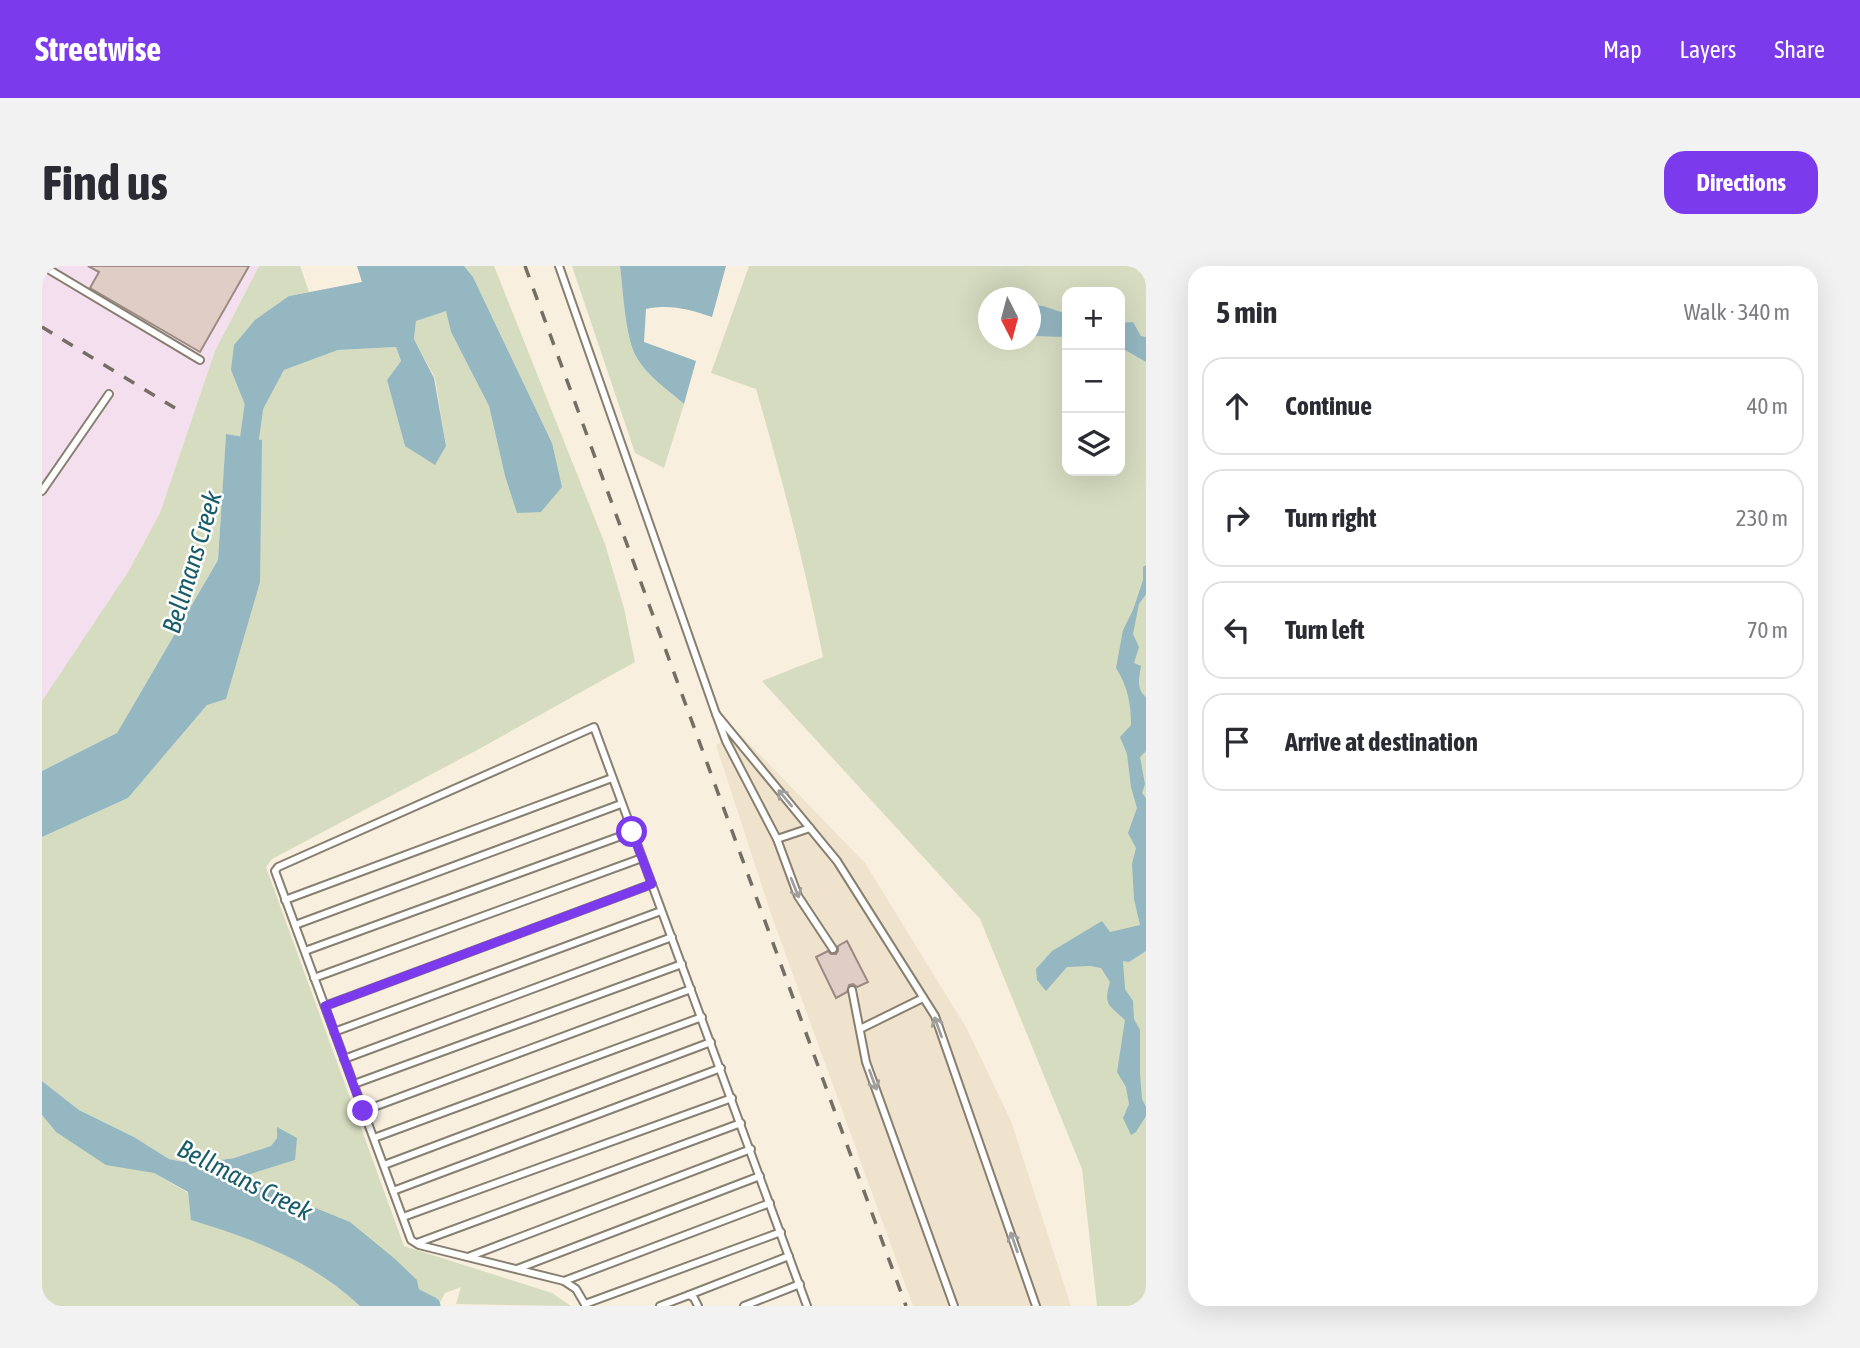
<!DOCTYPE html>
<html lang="en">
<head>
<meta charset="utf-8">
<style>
	:root { --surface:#fff; --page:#f2f2f3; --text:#2b2b33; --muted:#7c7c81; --line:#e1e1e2; --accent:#7c3aed }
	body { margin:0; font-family:"Asap Condensed",sans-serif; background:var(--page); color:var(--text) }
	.controls { position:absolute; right:21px; top:21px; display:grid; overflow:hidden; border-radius:14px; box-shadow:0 7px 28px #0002 }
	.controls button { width:63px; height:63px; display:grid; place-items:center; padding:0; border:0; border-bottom:2px solid var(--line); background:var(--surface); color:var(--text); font:35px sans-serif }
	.compass { position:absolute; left:936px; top:21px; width:63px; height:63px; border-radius:50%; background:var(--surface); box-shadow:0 7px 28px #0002; rotate:174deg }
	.stop { position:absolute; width:21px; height:21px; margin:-16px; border:5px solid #7c3aed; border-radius:50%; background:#fff }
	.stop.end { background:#7c3aed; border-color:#fff; box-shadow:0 2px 7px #0008 }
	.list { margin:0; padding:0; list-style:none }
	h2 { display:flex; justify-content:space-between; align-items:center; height:91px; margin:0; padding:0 28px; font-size:30px }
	h2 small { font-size:23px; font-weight:400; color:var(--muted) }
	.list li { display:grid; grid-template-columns:46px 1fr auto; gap:21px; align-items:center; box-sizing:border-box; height:98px; margin:0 14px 14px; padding:0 14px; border:2px solid var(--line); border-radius:21px }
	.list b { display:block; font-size:26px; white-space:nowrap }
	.list em { font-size:23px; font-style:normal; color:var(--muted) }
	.icon { flex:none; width:38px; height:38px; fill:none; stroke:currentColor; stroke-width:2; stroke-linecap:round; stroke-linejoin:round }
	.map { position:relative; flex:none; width:1104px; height:1040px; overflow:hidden; border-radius:21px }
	header { display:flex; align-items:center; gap:42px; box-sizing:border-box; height:98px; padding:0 35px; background:var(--accent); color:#fff }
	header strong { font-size:33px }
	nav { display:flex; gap:38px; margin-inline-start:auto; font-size:24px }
	.intro { display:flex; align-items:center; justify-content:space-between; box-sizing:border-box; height:168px; padding:0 42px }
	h1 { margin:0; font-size:49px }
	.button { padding:18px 32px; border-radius:21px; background:var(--accent); color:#fff; font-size:24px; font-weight:700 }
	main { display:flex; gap:42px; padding:0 42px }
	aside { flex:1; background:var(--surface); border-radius:21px; box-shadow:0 7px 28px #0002 }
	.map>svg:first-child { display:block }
	.built { fill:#f0e3cd }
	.industrial { fill:#f4dfee }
	.green { fill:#d6dcc0; fill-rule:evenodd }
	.water { fill:#94b7c1 }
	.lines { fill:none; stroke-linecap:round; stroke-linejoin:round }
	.river { stroke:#94b7c1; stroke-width:19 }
	.building { fill:#e0cdc6; stroke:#9b8a84; stroke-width:2 }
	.lane-casing { stroke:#877f70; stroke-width:10 }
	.lane { stroke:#fff; stroke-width:6 }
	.rail { stroke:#746e64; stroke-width:3.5; stroke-dasharray:12 12; stroke-linecap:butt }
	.oneway { stroke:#9f9e9c }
	.route { stroke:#7c3aed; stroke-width:9 }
	.labels { text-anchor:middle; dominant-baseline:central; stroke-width:5; stroke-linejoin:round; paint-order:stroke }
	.water-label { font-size:26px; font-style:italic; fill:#155c6c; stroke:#fffdfa }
</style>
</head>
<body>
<header>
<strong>Streetwise</strong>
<nav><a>Map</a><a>Layers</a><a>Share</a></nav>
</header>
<div class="intro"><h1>Find us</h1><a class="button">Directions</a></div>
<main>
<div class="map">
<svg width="1104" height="1040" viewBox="0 0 1104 1040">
	<rect width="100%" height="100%" fill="#f8efdf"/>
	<path class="built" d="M697,467L823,597L925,763L969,855L1029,1040H871L729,648L674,479Z"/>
	<path class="industrial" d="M0,0H217L173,85L118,247L86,306L0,435Z"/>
	<g class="green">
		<path d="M217,0H258L267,26L247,30L219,147L242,104L296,84L354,81L359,95L345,114L363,180H404L393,112L372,73L374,55L404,44L409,66L447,140L463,210L475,246L510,177L431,11L422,0H452L563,278L582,342L593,396L437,483L230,593L224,601L362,980L510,1027L529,1040L414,1038L419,1021L403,1027L396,1040H380L381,1037L239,928L204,909L253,894L235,862V872L229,880L192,892L152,898L127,893L92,871L37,844L0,815V571L86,532L165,439L219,174L184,168L176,294L75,467L0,505V435L86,306L118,247L173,85Z"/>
		<path d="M530,0H578C581,23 583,73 595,92C605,110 626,124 642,138L622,202L593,187Z"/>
		<path d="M707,0H1104V1040H1055L1040,903L938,653L720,415L781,391C763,300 740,212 714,123L669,107ZM1025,26H1078V205H1025ZM946,32H988V74H946Z"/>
		<path d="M0,849L14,866L64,898L112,907L146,927L150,954C212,973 270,995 318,1040H0Z"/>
	</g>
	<g class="water">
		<path d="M315,0H422L431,11L510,177L520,221L499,246L475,247L463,210L447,140L409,66L404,45L374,55L372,73L392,112L404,180L393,199L363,180L345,114L359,95L354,81L296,84L242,104L219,147L204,141L189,104L192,79L213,54L247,30L320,16Z"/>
		<path d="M578,0H684L670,51C647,43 627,38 604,43L602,76L654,95L642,138C626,124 605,110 595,92C583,73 581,23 578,0Z"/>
		<path d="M989,39L1001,40L1025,48V71L989,70Z"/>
		<path d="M1091,56L1099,70L1104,71V96L1078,81V57Z"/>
		<path d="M184,168L220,174L218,316L184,433L165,439L86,532L0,571V505L75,467L176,294Z"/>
		<path d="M1104,299V328L1097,338L1091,368L1097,381L1092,397L1099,400C1097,412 1094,423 1104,431V485L1098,491L1103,518L1100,527L1104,532V685L1087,696L1081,695L1083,723L1091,735L1092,753L1098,764V808L1100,833L1104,841V850L1094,866L1089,869L1081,852L1087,838L1084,821L1075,806L1083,754C1067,739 1061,740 1068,716L1059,702L1048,700L1025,701L1004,725L995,714L994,703L1010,685L1060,655L1068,666L1098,659L1092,633L1090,598L1094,582L1086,567L1095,542L1089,521L1085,488L1078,471L1089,459C1089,438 1086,421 1074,402L1081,364L1091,344L1101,314V301Z"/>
		<path d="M0,815L37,844L92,871L127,893L152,898L192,892L229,880L235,872V861L255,872L253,894L205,909L239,928L308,956L353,993L375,1014L380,1040H318C270,995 212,973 149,954L146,926L112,907L64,899L14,866L0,849Z"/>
	</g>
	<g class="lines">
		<g class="river">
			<path d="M204,197L215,119"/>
			<path d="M359,1025L389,1040"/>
		</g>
	</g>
	<g class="building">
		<path d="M46,0H207L158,86L48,22L57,6Z"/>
		<path d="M805,675L826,716L815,721L811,718L807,719L805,726L794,732L774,691L786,685L789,688H794L796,685V680Z"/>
	</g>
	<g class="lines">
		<defs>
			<g id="lane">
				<path d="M1,0L158,94"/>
				<path d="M517,0L674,448"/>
				<path d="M0,225L67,128"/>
				<path d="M735,573L768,562"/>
				<path d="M243,634L570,512"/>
				<path d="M253,659L579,538"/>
				<path d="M791,683L756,630L735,573L684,475L674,448L795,595L893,750L994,1040"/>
				<path d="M263,685L590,566"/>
				<path d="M272,712L600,592"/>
				<path d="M810,724L824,796L912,1040"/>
				<path d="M283,740L610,618"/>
				<path d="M818,763L881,732"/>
				<path d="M292,766L619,645"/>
				<path d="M302,793L630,671"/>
				<path d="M312,818L640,698"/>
				<path d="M321,845L649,723"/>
				<path d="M332,872L660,751"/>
				<path d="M342,899L669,776"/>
				<path d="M351,925L679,802"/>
				<path d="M361,951L690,832"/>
				<path d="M375,977L699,857"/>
				<path d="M426,991L709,883"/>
				<path d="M475,1003L718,910"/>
				<path d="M522,1015L728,937"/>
				<path d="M647,1029L747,990"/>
				<path d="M543,1038L739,966"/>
				<path d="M544,1040L534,1023L522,1015L377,979L369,974L233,605L236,601L552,461L765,1040"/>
				<path d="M618,1040L647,1029L652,1032L656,1040"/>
				<path d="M702,1040L758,1018"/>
			</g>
		</defs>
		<use href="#lane" class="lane-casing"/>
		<use href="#lane" class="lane"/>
		<g class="rail">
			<path d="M483,0L864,1040"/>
			<path d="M0,61L133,142"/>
		</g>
	</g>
	<defs><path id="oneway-shaft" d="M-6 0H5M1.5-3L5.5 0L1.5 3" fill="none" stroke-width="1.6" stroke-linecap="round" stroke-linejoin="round" transform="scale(1.75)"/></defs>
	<g class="oneway">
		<use href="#oneway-shaft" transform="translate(743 532) rotate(-130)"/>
		<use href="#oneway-shaft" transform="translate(753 622) rotate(68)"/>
		<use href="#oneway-shaft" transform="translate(896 761) rotate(-110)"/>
		<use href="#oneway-shaft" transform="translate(831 814) rotate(70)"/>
		<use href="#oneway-shaft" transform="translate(972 976) rotate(-109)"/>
	</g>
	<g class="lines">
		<path class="route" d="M321,845L283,740L610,618L590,566"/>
	</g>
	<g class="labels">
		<g class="water-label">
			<text transform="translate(150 296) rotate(-73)">Bellmans Creek</text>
			<text transform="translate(203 914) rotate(27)">Bellmans Creek</text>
		</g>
	</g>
</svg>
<div class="controls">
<button>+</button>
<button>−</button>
<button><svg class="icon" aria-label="layers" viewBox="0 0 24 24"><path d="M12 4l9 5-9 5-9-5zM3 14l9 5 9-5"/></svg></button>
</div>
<svg class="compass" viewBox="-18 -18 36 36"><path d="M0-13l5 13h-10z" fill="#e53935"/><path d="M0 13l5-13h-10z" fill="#7c7c81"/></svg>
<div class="stop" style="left:590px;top:566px"></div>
<div class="stop end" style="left:321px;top:845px"></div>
</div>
<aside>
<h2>5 min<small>Walk · 340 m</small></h2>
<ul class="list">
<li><svg class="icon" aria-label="ahead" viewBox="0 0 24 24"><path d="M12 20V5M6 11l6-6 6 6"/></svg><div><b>Continue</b></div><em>40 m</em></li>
<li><svg class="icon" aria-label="right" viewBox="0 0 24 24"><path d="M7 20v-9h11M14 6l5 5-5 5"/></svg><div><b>Turn right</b></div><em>230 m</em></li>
<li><svg class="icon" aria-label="left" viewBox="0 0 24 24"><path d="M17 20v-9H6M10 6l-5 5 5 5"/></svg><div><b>Turn left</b></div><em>70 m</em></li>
<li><svg class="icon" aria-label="arrive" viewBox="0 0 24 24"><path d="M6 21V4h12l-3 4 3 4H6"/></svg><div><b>Arrive at destination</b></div></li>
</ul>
</aside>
</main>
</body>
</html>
